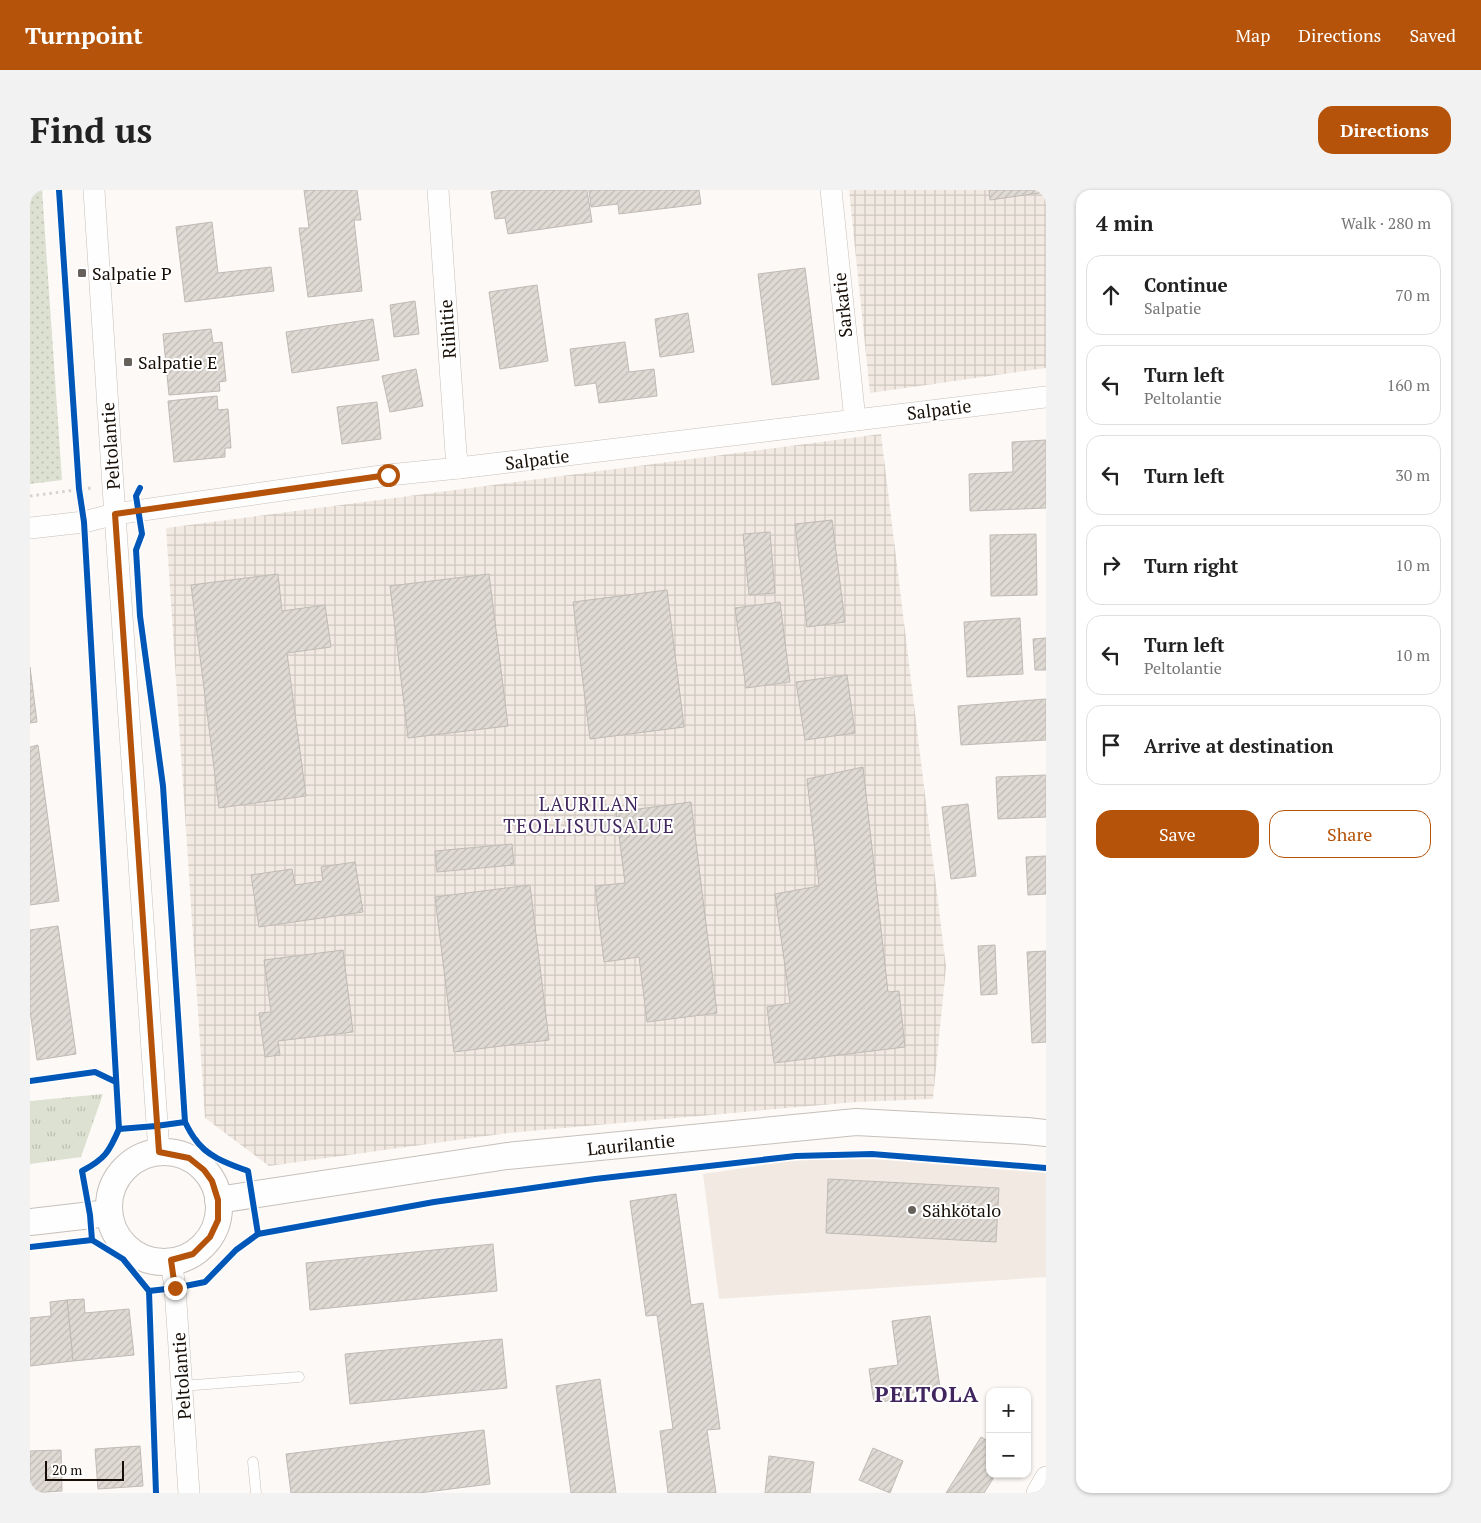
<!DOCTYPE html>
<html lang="en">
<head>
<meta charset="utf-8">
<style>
	:root { --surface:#fff; --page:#f2f2f2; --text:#222; --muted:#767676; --line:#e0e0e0; --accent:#b45309 }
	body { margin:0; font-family:"PT Serif",serif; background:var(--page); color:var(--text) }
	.controls { position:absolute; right:15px; bottom:15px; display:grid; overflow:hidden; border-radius:10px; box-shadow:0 1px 4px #0004 }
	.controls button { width:45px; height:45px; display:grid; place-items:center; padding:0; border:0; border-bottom:1px solid var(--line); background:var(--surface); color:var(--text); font:25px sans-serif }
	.scale { position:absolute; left:15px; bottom:12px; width:79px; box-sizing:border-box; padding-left:5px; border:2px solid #170f07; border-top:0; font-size:14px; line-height:18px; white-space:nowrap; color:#170f07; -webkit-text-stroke:4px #fff; paint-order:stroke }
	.stop { position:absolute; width:15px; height:15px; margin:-11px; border:4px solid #b45309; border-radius:50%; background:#fff }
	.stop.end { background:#b45309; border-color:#fff; box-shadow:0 1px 5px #0008 }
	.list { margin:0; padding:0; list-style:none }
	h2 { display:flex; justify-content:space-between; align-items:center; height:65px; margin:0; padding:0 20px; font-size:21px }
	h2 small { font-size:16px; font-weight:400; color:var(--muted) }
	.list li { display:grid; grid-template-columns:32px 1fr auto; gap:15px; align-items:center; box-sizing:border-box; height:80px; margin:0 10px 10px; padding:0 10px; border:1px solid var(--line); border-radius:15px }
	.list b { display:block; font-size:19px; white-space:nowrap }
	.list p { margin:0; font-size:16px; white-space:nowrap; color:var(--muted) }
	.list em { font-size:16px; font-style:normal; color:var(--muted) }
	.actions { display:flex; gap:10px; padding:15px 20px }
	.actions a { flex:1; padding:11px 0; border:1px solid var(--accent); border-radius:15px; text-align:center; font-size:18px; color:var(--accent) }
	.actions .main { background:var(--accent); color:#fff }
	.icon { flex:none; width:28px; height:28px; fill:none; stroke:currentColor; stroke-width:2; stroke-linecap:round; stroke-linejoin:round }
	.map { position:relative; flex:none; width:1016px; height:1303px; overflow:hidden; border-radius:15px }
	header { display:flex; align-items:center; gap:30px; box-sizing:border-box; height:70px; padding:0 25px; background:var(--accent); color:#fff }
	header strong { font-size:24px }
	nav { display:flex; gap:28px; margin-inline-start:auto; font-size:18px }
	.intro { display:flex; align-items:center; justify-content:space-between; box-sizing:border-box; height:120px; padding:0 30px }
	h1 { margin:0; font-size:35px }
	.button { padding:12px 22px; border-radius:15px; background:var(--accent); color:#fff; font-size:18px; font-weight:700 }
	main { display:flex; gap:30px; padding:0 30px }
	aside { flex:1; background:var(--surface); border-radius:15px; box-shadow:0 1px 4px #0004 }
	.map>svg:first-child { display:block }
	.built { fill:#f2eae2 }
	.industrial { fill:url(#industrial-grid) }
	.grass { fill:url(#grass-tufts) }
	.park { fill:url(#park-dots) }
	.building { fill:url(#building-hatch); stroke:#c0bab5 }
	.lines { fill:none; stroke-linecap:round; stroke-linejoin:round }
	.service-casing { stroke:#c6c0bb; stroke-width:11 }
	.minor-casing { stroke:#c6c0bb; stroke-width:22 }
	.tertiary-casing { stroke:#c6c0bb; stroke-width:28 }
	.path { stroke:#d5d4d3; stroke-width:3; stroke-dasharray:2.5 4; stroke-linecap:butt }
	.service { stroke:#fffefe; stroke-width:10 }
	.minor { stroke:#fffefe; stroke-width:21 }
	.tertiary { stroke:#fffefe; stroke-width:26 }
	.cycleway-casing { stroke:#fff; stroke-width:9 }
	.cycleway { stroke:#0057b8; stroke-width:6 }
	.route { stroke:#b45309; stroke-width:6 }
	.poi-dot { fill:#67615b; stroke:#fff; stroke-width:2 }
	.labels { text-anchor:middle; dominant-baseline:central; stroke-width:4; stroke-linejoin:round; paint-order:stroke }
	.poi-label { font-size:18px; fill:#170f07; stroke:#fff; text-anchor:start }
	.street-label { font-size:18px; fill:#170f07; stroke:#fff }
	.neighbourhood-label { font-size:19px; letter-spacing:1px; fill:#40255e; stroke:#fff }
	.district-label { font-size:22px; font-weight:bold; letter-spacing:1px; fill:#40255e; stroke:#fff }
</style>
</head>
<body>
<header>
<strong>Turnpoint</strong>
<nav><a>Map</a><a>Directions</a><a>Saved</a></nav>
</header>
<div class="intro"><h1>Find us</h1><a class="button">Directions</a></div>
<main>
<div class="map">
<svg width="1016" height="1303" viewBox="0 0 1016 1303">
	<defs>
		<pattern id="industrial-grid" width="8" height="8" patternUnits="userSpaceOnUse" patternTransform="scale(1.25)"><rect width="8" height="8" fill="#f2eae2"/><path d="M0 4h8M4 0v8" fill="none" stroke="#cfc8c0"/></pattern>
		<pattern id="grass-tufts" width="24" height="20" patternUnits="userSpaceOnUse" patternTransform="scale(1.25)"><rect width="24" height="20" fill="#dde1d1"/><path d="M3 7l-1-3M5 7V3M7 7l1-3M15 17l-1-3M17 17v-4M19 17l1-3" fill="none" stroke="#bdc0b2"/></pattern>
		<pattern id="park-dots" width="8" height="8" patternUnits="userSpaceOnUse" patternTransform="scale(1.25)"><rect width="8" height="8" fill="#dde1d1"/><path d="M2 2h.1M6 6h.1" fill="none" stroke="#bdc0b2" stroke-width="1.8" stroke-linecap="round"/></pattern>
		<pattern id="building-hatch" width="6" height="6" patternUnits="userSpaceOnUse" patternTransform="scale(1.25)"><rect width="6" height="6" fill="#dfdad4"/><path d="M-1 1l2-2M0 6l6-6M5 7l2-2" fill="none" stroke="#bfbab4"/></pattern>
	</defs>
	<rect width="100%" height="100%" fill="#fcf9f6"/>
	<path class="built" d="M844,969L1016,983V1087L689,1109L673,984L767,970Z"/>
	<g class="industrial">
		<path d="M819,0H1016V178L840,203Z"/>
		<path d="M851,244L916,777L903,909L826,912L478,943L239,976L175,928L136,338Z"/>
	</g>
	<path class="grass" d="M73,904L51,967L0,974V911Z"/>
	<path class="park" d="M0,0H12L32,290L0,294Z"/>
	<g class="building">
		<path d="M274,0H327L331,30H324L332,101L278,107L269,38H279Z"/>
		<path d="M473,0H557L562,32L478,44L475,28L465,29L461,2Z"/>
		<path d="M559,0H669L671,14L589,24L588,14L561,17Z"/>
		<path d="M959,0H1016V2L960,10Z"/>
		<path d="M182,32L188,83L241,77L244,101L155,112L146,37Z"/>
		<path d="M775,78L789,189L742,195L728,84Z"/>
		<path d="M507,95L518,171L470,179L459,102Z"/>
		<path d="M385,111L389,144L364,147L360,115Z"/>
		<path d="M658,123L664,162L630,167L625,129Z"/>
		<path d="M343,129L349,170L262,183L256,142Z"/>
		<path d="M181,139L183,153L192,152L196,191L189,192L190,201L139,205L133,144Z"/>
		<path d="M595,152L599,182L624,179L627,206L569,213L566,193L545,196L540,159Z"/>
		<path d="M386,179L393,216L360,222L352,186Z"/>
		<path d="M187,206L188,220L198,219L201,258H195V267L144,272L138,211Z"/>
		<path d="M347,212L351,249L312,254L307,217Z"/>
		<path d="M1016,250V318L940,321L939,284L983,282L982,252Z"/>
		<path d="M802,330L815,432L777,437L765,334Z"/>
		<path d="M740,342L745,403L719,405L713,344Z"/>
		<path d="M1006,344L1007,405L961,406L960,345Z"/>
		<path d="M248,384L252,421L295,415L301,457L257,463L276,606L189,618L161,395Z"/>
		<path d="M459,384L478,536L378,548L360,396Z"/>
		<path d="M637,400L654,537L560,549L543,412Z"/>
		<path d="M750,412L760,492L716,498L705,418Z"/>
		<path d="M990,428L993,484L937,487L934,432Z"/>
		<path d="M1016,448V480H1005L1003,449Z"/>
		<path d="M0,477L7,532L0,533Z"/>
		<path d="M817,485L825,543L775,550L766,492Z"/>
		<path d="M1016,509V550L931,555L928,516Z"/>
		<path d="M8,555L29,711L0,715V557Z"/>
		<path d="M833,577L858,802L869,801L875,857L744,873L737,817L760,813L745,704L789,696L777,589Z"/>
		<path d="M1016,585V627L968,629L966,587Z"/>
		<path d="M661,612L687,823L617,832L609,767L574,772L565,696L595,693L586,622Z"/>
		<path d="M938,614L946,686L921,689L912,617Z"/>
		<path d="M482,654L484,675L407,682L405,661Z"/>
		<path d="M1016,666V704L998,705L996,667Z"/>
		<path d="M325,672L333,722L229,737L221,685L262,679L265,695L293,691L291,677Z"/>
		<path d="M500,695L519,850L424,862L405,707Z"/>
		<path d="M28,736L46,864L7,870L0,821V740Z"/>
		<path d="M965,755L967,804L951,805L948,756Z"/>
		<path d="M313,760L323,842L248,851L250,865L235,867L229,823L241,822L234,770Z"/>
		<path d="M1016,761V852L1002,853L997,762Z"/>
		<path d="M798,989L969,998L966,1052L796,1043Z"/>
		<path d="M646,1004L661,1115L673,1113L690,1239L677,1240L686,1303H638L630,1241L643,1239L627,1125L616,1126L600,1011Z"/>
		<path d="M463,1054L467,1101L280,1120L276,1073Z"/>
		<path d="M54,1109L55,1123L99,1119L104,1165L43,1171L37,1110Z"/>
		<path d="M37,1110L43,1171L0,1176V1128L21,1126L20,1112Z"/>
		<path d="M900,1126L910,1198L881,1203V1207L844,1213L839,1179L868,1175L862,1131Z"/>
		<path d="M472,1149L477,1198L320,1214L315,1164Z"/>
		<path d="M570,1189L586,1303H541L526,1196Z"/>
		<path d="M454,1240L460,1294L389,1303H261L256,1264Z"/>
		<path d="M951,1247L960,1252V1284H966L954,1303H916Z"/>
		<path d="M110,1256L113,1296L68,1299L65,1259Z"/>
		<path d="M843,1258L873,1271L860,1303L829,1290Z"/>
		<path d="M31,1260L32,1301L0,1303V1261Z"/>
		<path d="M739,1266L784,1272L780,1303H735Z"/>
	</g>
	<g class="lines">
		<defs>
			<g id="service">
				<path d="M152,1196L269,1187"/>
				<path d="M223,1272L226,1303"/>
			</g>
			<g id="minor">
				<path d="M64,0L83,296L129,962"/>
				<path d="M408,0L426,264L429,278"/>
				<path d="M801,0L825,230"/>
				<path d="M0,338L54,332L85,324L358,285L429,278L1016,207"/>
				<path d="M141,1070L145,1098L159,1303"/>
				<path d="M1007,1303L1016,1287"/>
			</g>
			<g id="tertiary">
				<circle cx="134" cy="1017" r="55"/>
				<path d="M188,1010L477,966L826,932L997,941L1016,943"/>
				<path d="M0,1032L79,1023"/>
			</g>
		</defs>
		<use href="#service" class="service-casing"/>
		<use href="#minor" class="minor-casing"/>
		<use href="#tertiary" class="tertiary-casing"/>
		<path class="path" d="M0,306L61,298"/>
		<use href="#service" class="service"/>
		<use href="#minor" class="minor"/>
		<use href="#tertiary" class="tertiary"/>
		<defs>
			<g id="cycleway">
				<path d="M29,0L49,299L54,332L89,939C79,962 75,969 52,981L60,1025L62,1050"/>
				<path d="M110,298L106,306L112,344L106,360L110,426L133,596L155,932C158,938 161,944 165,949C177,967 199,974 218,981L228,1044"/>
				<path d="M0,891L65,882L86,892"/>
				<path d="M89,939L126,936L155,932"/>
				<path d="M0,1057L62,1050L93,1069L119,1101L145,1098L175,1092L206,1060L228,1044L404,1012L565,989L766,966L842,964L1016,978"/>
				<path d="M119,1101L126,1303"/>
			</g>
		</defs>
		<use href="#cycleway" class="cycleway-casing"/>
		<use href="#cycleway" class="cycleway"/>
	</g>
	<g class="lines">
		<path class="route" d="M145,1098L141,1070L163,1064L180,1047L188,1030V1010L182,991L174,980L159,968L129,962L85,324L358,285"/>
	</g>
	<g class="poi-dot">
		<rect x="47" y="78" width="10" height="10" rx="2.5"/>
		<rect x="93" y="167" width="10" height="10" rx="2.5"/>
		<circle cx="882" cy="1020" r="5"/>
	</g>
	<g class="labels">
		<g class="poi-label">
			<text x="62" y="83">Salpatie P</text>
			<text x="108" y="172">Salpatie E</text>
			<text x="892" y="1020">Sähkötalo</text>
		</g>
		<g class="street-label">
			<text transform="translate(812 115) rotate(-96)">Sarkatie</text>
			<text transform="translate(417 139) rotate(-94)">Riihitie</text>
			<text transform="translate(909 219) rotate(-7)">Salpatie</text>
			<text transform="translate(80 256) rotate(-94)">Peltolantie</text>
			<text transform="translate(507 269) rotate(-7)">Salpatie</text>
			<text transform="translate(601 954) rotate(-6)">Laurilantie</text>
			<text transform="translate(151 1186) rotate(-94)">Peltolantie</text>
		</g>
		<g class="neighbourhood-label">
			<text x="559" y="613">LAURILAN<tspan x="559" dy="22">TEOLLISUUSALUE</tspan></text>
		</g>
		<g class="district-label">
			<text x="897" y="1203">PELTOLA</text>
		</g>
	</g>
</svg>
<div class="controls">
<button>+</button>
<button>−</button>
</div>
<div class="scale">20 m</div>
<div class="stop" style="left:358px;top:285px"></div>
<div class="stop end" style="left:145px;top:1098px"></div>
</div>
<aside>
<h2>4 min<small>Walk · 280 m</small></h2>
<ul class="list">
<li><svg class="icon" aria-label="ahead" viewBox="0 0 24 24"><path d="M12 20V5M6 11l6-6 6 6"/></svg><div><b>Continue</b><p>Salpatie</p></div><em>70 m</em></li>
<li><svg class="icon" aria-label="left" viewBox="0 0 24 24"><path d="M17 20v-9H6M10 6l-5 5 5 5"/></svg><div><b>Turn left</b><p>Peltolantie</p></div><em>160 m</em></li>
<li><svg class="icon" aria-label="left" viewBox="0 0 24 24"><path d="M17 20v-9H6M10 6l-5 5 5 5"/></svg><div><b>Turn left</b></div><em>30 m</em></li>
<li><svg class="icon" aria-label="right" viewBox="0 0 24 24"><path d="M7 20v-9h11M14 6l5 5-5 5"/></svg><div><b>Turn right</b></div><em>10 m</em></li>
<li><svg class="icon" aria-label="left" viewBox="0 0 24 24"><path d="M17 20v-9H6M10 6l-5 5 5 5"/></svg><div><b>Turn left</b><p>Peltolantie</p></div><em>10 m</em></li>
<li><svg class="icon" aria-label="arrive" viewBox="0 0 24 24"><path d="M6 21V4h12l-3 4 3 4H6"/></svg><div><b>Arrive at destination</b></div></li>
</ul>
<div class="actions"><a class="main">Save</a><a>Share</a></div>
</aside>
</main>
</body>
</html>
